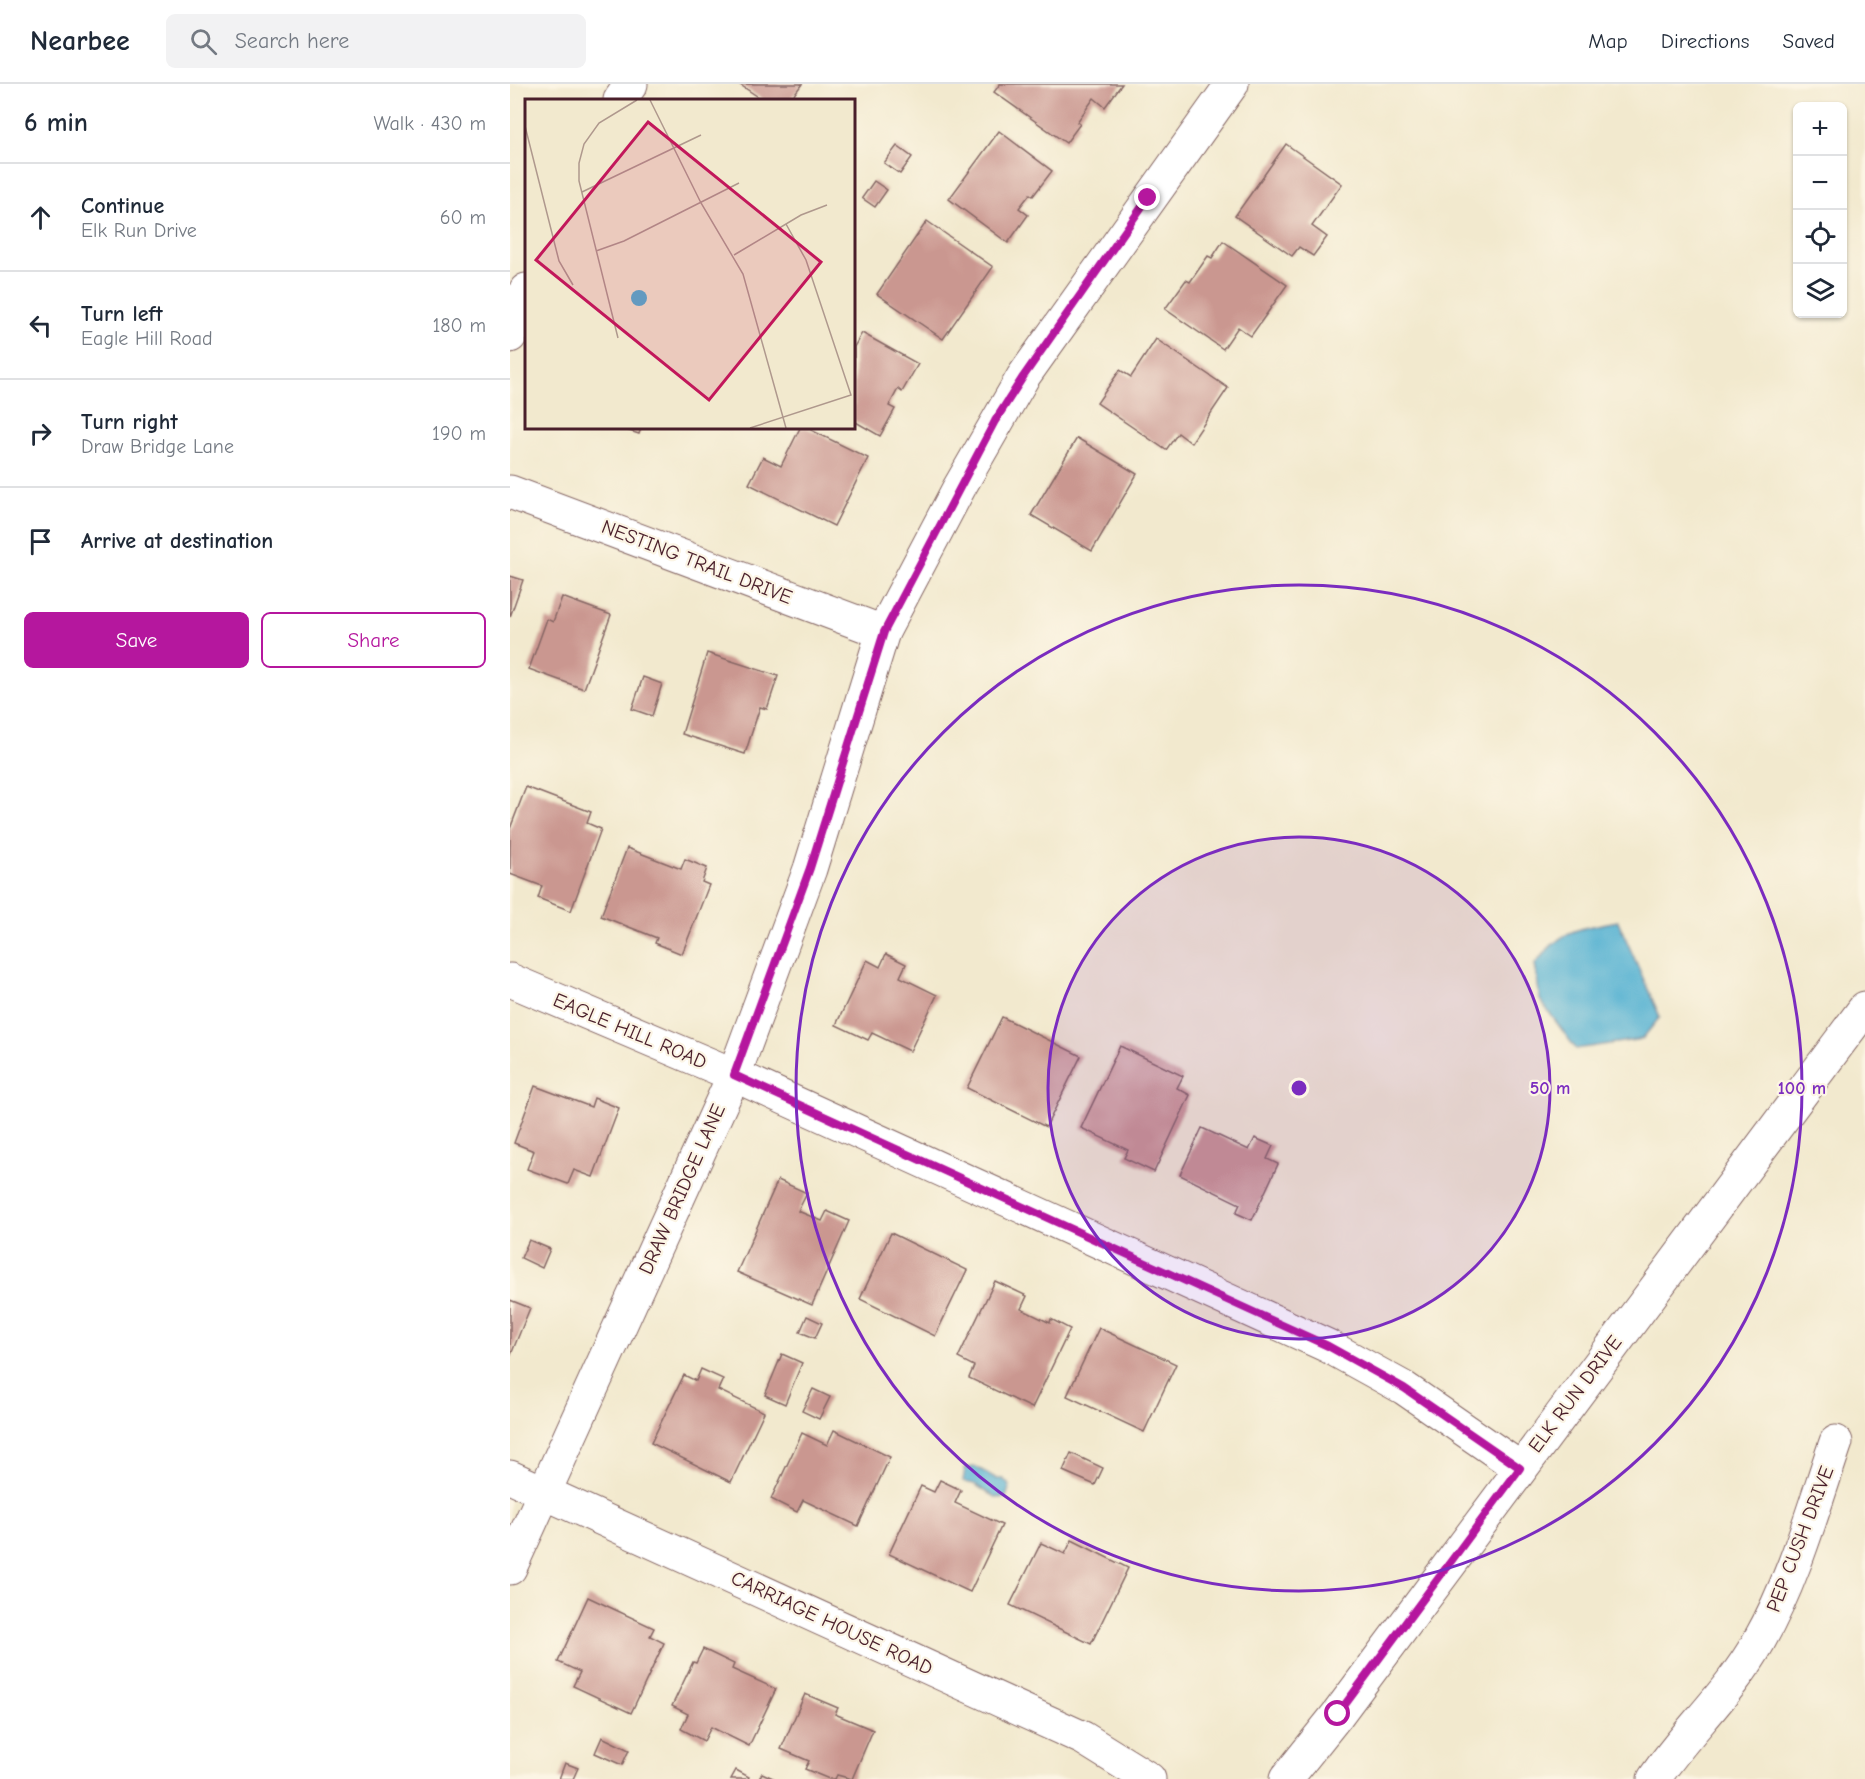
<!DOCTYPE html>
<html lang="en">
<head>
<meta charset="utf-8">
<style>
	:root { --surface:#fff; --page:#f2f2f3; --text:#1f2937; --muted:#747a83; --line:#e0e1e3; --accent:#b5179e }
	body { margin:0; font-family:"Comic Neue",sans-serif; background:var(--page); color:var(--text) }
	.controls { position:absolute; right:18px; top:18px; display:grid; overflow:hidden; border-radius:9px; box-shadow:0 2px 4px #0004 }
	.controls button { width:54px; height:54px; display:grid; place-items:center; padding:0; border:0; border-bottom:2px solid var(--line); background:var(--surface); color:var(--text); font:30px sans-serif }
	.stop { position:absolute; width:18px; height:18px; margin:-14px; border:4px solid #b5179e; border-radius:50%; background:#fff }
	.stop.end { background:#b5179e; border-color:#fff; box-shadow:0 2px 6px #0008 }
	.list { margin:0; padding:0; list-style:none }
	h2 { display:flex; justify-content:space-between; align-items:center; height:78px; margin:0; padding:0 24px; font-size:26px }
	h2 small { font-size:20px; font-weight:400; color:var(--muted) }
	.list li { display:grid; grid-template-columns:39px 1fr auto; gap:18px; align-items:center; box-sizing:border-box; height:108px; padding:0 24px; border-top:2px solid var(--line) }
	.list b { display:block; font-size:22px; white-space:nowrap }
	.list p { margin:0; font-size:20px; white-space:nowrap; color:var(--muted) }
	.list em { font-size:20px; font-style:normal; color:var(--muted) }
	.actions { display:flex; gap:12px; padding:18px 24px }
	.actions a { flex:1; padding:14px 0; border:2px solid var(--accent); border-radius:9px; text-align:center; font-size:21px; color:var(--accent) }
	.actions .main { background:var(--accent); color:#fff }
	.icon { flex:none; width:33px; height:33px; fill:none; stroke:currentColor; stroke-width:2; stroke-linecap:round; stroke-linejoin:round }
	.map { position:relative; flex:none; width:1355px; height:1695px; overflow:hidden }
	header { display:flex; align-items:center; gap:36px; box-sizing:border-box; height:84px; padding:0 30px; background:var(--surface); border-bottom:2px solid var(--line) }
	header strong { font-size:28px }
	nav { display:flex; gap:33px; margin-inline-start:auto; font-size:21px }
	.search { width:420px; height:54px; background:var(--page); display:flex; align-items:center; gap:15px; box-sizing:border-box; padding:0 21px; border-radius:9px; color:var(--muted); font-size:22px }
	main { display:flex }
	aside { flex:1; background:var(--surface) }
	.map>svg:first-child { display:block }
	.water { fill:#53b1d2; stroke:#4e687e; stroke-width:1.5 }
	.building { fill:#ca9790 }
	.lines { fill:none; stroke-linecap:round; stroke-linejoin:round }
	.minor-casing { stroke:#856664; stroke-width:35 }
	.minor { stroke:#fff; stroke-width:33 }
	.route { stroke:#b5179e; stroke-width:8 }
	.ring { fill:none; stroke:#7b2cbf; stroke-width:3 }
	.labels { text-anchor:middle; dominant-baseline:central; stroke-width:4.5; stroke-linejoin:round; paint-order:stroke }
	.street-label { font-size:20px; fill:#4a1f2b; stroke:#fcf5e5 }
	.inset-road { fill:none; stroke:#af988d; stroke-width:1.5 }
	.view { fill:#c2185b; fill-opacity:0.15; stroke:#c2185b; stroke-width:3 }
	.inset-edge { fill:none; stroke:#4a1f2b; stroke-width:3 }
	.centre { fill:#7b2cbf; stroke:#fcf5e5; stroke-width:3 }
	.ring-label { font-size:18px; text-anchor:middle; font-weight:bold; fill:#7b2cbf; stroke:#fcf5e5; stroke-width:4.5; stroke-linejoin:round; paint-order:stroke }
</style>
</head>
<body>
<header>
<strong>Nearbee</strong>
<div class="search"><svg class="icon" aria-label="search" viewBox="0 0 24 24"><circle cx="10" cy="10" r="6"/><path d="M15 15l6 6"/></svg>Search here</div>
<nav><a>Map</a><a>Directions</a><a>Saved</a></nav>
</header>
<main>
<aside>
<h2>6 min<small>Walk · 430 m</small></h2>
<ul class="list">
<li><svg class="icon" aria-label="ahead" viewBox="0 0 24 24"><path d="M12 20V5M6 11l6-6 6 6"/></svg><div><b>Continue</b><p>Elk Run Drive</p></div><em>60 m</em></li>
<li><svg class="icon" aria-label="left" viewBox="0 0 24 24"><path d="M17 20v-9H6M10 6l-5 5 5 5"/></svg><div><b>Turn left</b><p>Eagle Hill Road</p></div><em>180 m</em></li>
<li><svg class="icon" aria-label="right" viewBox="0 0 24 24"><path d="M7 20v-9h11M14 6l5 5-5 5"/></svg><div><b>Turn right</b><p>Draw Bridge Lane</p></div><em>190 m</em></li>
<li><svg class="icon" aria-label="arrive" viewBox="0 0 24 24"><path d="M6 21V4h12l-3 4 3 4H6"/></svg><div><b>Arrive at destination</b></div></li>
</ul>
<div class="actions"><a class="main">Save</a><a>Share</a></div>
</aside>
<div class="map">
<svg width="1355" height="1695" viewBox="0 0 1355 1695">
	<rect width="100%" height="100%" fill="#fcf5e5"/>
	<filter id="ink" filterUnits="userSpaceOnUse"><feTurbulence type="fractalNoise" baseFrequency=".0167" numOctaves="2"/><feDisplacementMap in="SourceGraphic" scale="12" xChannelSelector="R" yChannelSelector="G"/><feConvolveMatrix kernelMatrix="1 2 1 2 8 2 1 2 1" color-interpolation-filters="sRGB"/></filter>
	<filter id="wash" filterUnits="userSpaceOnUse"><feTurbulence type="fractalNoise" baseFrequency=".008" numOctaves="4" result="noise"/><feDisplacementMap in="SourceGraphic" scale="24" xChannelSelector="R" yChannelSelector="G"/><feGaussianBlur stdDeviation="1.35" result="paint"/><feColorMatrix in="noise" values="0 0 0 0 0 0 0 0 0 0 0 0 0 0 0 0 0 1.4 0 .05"/><feComposite in="paint" operator="in"/></filter>
	<g filter="url(#wash)">
		<rect width="100%" height="100%" fill="#f2e9ce"/>
		<g class="water">
			<path d="M1108,837L1150,933L1132,955L1066,965L1030,916L1025,880C1052,845 1066,845 1108,837Z"/>
			<path d="M466,1383L487,1395H493L500,1402L496,1413C485,1417 475,1406 466,1401C462,1398 457,1400 453,1397L455,1384Z"/>
		</g>
		<g id="blocks">
			<g class="building">
				<path d="M229,0H292L280,16H253Z"/>
				<path d="M490,0H612L595,23L584,14L567,38L570,40L556,59L484,8Z"/>
				<path d="M489,47L542,87L523,112L520,110L509,124L518,131L498,159L439,115Z"/>
				<path d="M776,60L832,100L802,142L817,153L803,172L789,163L782,172L725,132Z"/>
				<path d="M387,62L402,73L390,90L374,79Z"/>
				<path d="M364,97L377,106L365,123L352,114Z"/>
				<path d="M417,137L483,183L433,255L367,210Z"/>
				<path d="M713,157L777,201L741,252L728,243L713,265L655,225L676,196L680,198L698,172L702,174Z"/>
				<path d="M352,249L408,280L392,308L388,305L379,322L385,325L370,352L344,337V263Z"/>
				<path d="M646,255L718,304L681,359L668,349L656,366L587,319L610,286L621,293Z"/>
				<path d="M111,344H131L129,350Z"/>
				<path d="M290,344H297L358,374L324,442L239,400L253,373L271,382Z"/>
				<path d="M567,354L627,390L582,467L521,431Z"/>
				<path d="M0,492L13,496L0,533Z"/>
				<path d="M52,513L101,531L74,605L19,585L37,535L43,538Z"/>
				<path d="M197,569L268,592L257,625L250,623L235,670L172,650Z"/>
				<path d="M133,593L152,600L142,632L122,625Z"/>
				<path d="M16,703L81,728L77,739L91,745L61,827L28,814L32,802L0,790V745Z"/>
				<path d="M117,764L171,785L175,775L197,784L192,798L199,801L172,870L145,859L147,854L91,832Z"/>
				<path d="M376,870L396,880L390,893L427,911L400,967L362,949L358,956L326,941L357,876L370,883Z"/>
				<path d="M492,933L571,972L536,1043L457,1004Z"/>
				<path d="M610,962L673,992L667,1004L680,1011L644,1088L614,1074L618,1066L571,1044Z"/>
				<path d="M25,1002L81,1023L84,1014L109,1024L83,1093L64,1086L58,1100L17,1085L24,1067L4,1059Z"/>
				<path d="M692,1044L739,1066L745,1054L763,1062L757,1075L768,1080L742,1136L726,1129L730,1120L670,1091Z"/>
				<path d="M268,1096L297,1109L288,1127L312,1137L317,1127L339,1137L302,1221L227,1188Z"/>
				<path d="M381,1149L457,1186L425,1252L350,1215Z"/>
				<path d="M19,1156L40,1165L32,1184L11,1174Z"/>
				<path d="M485,1197L517,1212L511,1225L540,1239L541,1235L560,1245L522,1324L459,1294L464,1282L448,1274Z"/>
				<path d="M0,1216L20,1224L0,1273Z"/>
				<path d="M297,1232L312,1239L305,1254L290,1248Z"/>
				<path d="M589,1244L666,1280L634,1348L557,1312Z"/>
				<path d="M272,1270L292,1279L275,1320L255,1311Z"/>
				<path d="M191,1285L213,1295L208,1306L254,1328L221,1398L141,1359L174,1291L186,1297Z"/>
				<path d="M303,1305L320,1313L309,1335L292,1327Z"/>
				<path d="M324,1346L380,1373L348,1442L293,1416L287,1428L261,1415L292,1349L317,1361Z"/>
				<path d="M561,1369L593,1384L585,1401L553,1387Z"/>
				<path d="M430,1396L451,1406L445,1419L492,1441L460,1508L379,1470L411,1402L424,1408Z"/>
				<path d="M562,1456L618,1484L581,1560L500,1521L531,1459L555,1470Z"/>
				<path d="M78,1513L144,1544L140,1552L154,1559L121,1629L63,1602L70,1588L48,1578Z"/>
				<path d="M193,1565L224,1580L222,1585L266,1605L239,1662L201,1643L194,1657L171,1645L178,1630L162,1622L183,1578L186,1579Z"/>
				<path d="M295,1610L328,1624L325,1630L363,1646L342,1695L327,1691L325,1695H319L295,1685L299,1677L271,1665Z"/>
				<path d="M92,1653L119,1666L112,1681L85,1669Z"/>
				<path d="M55,1679L68,1684L63,1695H49Z"/>
				<path d="M226,1686L239,1693L238,1695H221Z"/>
				<path d="M252,1689L265,1695H249Z"/>
			</g>
		</g>
	</g>
	<g filter="url(#ink)">
		<use href="#blocks" fill-opacity="0" stroke="#856664" stroke-width="1.5"/>
		<g class="lines">
			<defs>
				<g id="minor">
					<path d="M110,16L121,0"/>
					<path d="M0,252L16,206"/>
					<path d="M0,408L373,548"/>
					<path d="M0,896L224,991L818,1262L894,1304L1010,1384"/>
					<path d="M0,1393L573,1654L639,1695"/>
					<path d="M0,1484L224,991L300,785L373,548L449,404L513,293L722,0"/>
					<path d="M776,1695L828,1630L1355,924"/>
					<path d="M1144,1695C1176,1647 1221,1608 1249,1557C1284,1495 1303,1425 1326,1358"/>
				</g>
			</defs>
			<use href="#minor" class="minor-casing"/>
			<use href="#minor" class="minor"/>
		</g>
	</g>
	<g class="lines" filter="url(#ink)">
		<path class="route" d="M638,114L513,293L485,337L374,548L300,784L224,991L818,1262L894,1304L1010,1384L828,1630"/>
	</g>
	<circle cx="789" cy="1004" r="251" fill="#7b2cbf" fill-opacity=".12"/>
	<g class="ring">
		<circle cx="789" cy="1004" r="251"/>
		<circle cx="789" cy="1004" r="503"/>
	</g>
	<g class="labels">
		<g class="street-label">
			<text transform="translate(187 478) rotate(21)">NESTING TRAIL DRIVE</text>
			<text transform="translate(120 947) rotate(23)">EAGLE HILL ROAD</text>
			<text transform="translate(172 1105) rotate(-66)">DRAW BRIDGE LANE</text>
			<text transform="translate(1065 1310) rotate(-53)">ELK RUN DRIVE</text>
			<text transform="translate(1290 1455) rotate(-69)">PEP CUSH DRIVE</text>
			<text transform="translate(322 1539) rotate(25)">CARRIAGE HOUSE ROAD</text>
		</g>
	</g>
	<g transform="translate(15 15)">
		<rect width="330" height="330" fill="#f2e9ce"/>
		<path d="M106 199a8 8 0 1 1 16 0a8 8 0 1 1-16 0Z" fill="#53b1d2"/>
		<path class="inset-road" d="M125,1L176,104L218,175L261,329M0,27L34,162L48,186M57,93L176,36M71,152L99,142L214,84M209,156L276,116L302,106M93,239L54,82V64L59,45L74,24L112,1M225,329L326,296L281,161L261,125"/>
		<path class="view" d="M123,23L296,163L184,301L11,161Z"/>
		<rect width="330" height="330" class="inset-edge"/>
	</g>
	<circle cx="789" cy="1004" r="9" class="centre"/>
	<g class="ring-label">
		<text x="1040" y="1010">50 m</text>
		<text x="1292" y="1010">100 m</text>
	</g>
</svg>
<div class="controls">
<button>+</button>
<button>−</button>
<button><svg class="icon" aria-label="locate" viewBox="0 0 24 24"><circle cx="12" cy="12" r="6"/><path d="M12 2v4M12 18v4M2 12h4M18 12h4"/></svg></button>
<button><svg class="icon" aria-label="layers" viewBox="0 0 24 24"><path d="M12 4l9 5-9 5-9-5zM3 14l9 5 9-5"/></svg></button>
</div>
<div class="stop" style="left:828px;top:1630px"></div>
<div class="stop end" style="left:638px;top:114px"></div>
</div>
</main>
</body>
</html>
